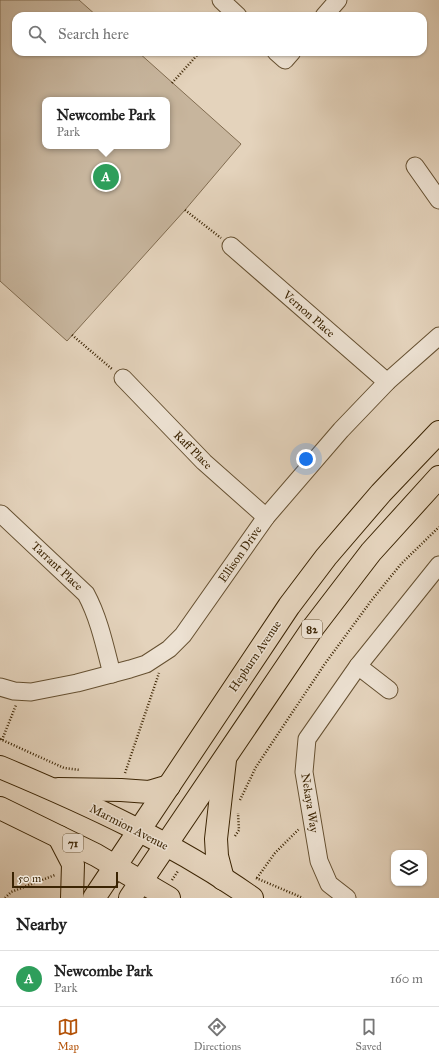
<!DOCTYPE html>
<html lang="en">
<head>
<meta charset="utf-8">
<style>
	:root { --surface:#fff; --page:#f2f2f2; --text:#222; --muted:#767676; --line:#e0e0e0; --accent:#b45309 }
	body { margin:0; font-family:"IM FELL Great Primer",serif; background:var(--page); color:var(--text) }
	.controls { position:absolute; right:12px; bottom:12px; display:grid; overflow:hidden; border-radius:8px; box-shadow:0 1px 3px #0004 }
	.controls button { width:36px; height:36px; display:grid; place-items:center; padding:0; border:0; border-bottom:1px solid var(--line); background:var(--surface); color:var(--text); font:20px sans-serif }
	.scale { position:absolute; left:12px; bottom:10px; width:106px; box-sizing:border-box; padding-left:4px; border:2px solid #3b2403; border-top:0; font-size:11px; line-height:14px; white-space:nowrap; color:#3b2403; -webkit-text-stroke:3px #ede2d3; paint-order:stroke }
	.you { position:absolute; left:306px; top:459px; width:14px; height:14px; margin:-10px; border:3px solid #fff; border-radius:50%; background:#1a73e8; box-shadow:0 0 0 6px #1a73e833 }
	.badge { display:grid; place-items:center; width:26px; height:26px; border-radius:50%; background:var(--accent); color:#fff; font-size:13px; font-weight:700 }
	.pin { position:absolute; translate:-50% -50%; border:2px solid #fff; box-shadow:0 1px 4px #0006 }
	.popup { position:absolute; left:42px; top:97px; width:128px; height:52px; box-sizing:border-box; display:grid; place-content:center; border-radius:8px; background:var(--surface); filter:drop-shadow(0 1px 3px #0005); font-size:13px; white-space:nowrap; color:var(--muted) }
	.popup b { font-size:15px; color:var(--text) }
	.popup::after { content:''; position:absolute; left:50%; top:100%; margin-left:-8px; border:8px solid transparent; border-top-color:var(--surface) }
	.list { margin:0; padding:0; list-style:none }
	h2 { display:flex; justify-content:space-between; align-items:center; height:52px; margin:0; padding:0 16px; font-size:17px }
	h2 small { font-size:13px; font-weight:400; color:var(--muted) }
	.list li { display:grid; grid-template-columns:26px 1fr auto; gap:12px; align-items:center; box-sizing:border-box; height:56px; padding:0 16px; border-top:1px solid var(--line) }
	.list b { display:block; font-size:15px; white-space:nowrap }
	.list p { margin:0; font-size:13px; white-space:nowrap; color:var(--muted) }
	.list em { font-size:13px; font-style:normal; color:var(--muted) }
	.icon { flex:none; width:22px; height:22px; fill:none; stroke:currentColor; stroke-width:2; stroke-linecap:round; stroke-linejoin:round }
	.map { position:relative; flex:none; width:439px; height:898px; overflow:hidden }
	.search { position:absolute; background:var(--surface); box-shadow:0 1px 3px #0004; left:12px; right:12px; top:12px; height:44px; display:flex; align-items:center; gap:10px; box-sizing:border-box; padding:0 14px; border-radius:12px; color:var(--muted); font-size:15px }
	.sheet { height:108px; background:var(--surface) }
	nav { display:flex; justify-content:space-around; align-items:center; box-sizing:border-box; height:56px; border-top:1px solid var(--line); background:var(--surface); font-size:11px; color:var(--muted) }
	nav a { display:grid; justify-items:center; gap:2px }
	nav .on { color:var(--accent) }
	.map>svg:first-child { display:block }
	.green { fill:#c7b59d; stroke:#816c50; fill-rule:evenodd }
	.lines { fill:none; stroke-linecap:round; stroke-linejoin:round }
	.street-casing { stroke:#655031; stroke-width:19 }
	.primary-casing { stroke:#3b2403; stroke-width:24 }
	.highway-casing { stroke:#3b2403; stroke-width:24 }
	.path { stroke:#3b2403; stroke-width:2.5; stroke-dasharray:1 2; stroke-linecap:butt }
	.street { stroke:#ede2d3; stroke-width:17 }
	.primary { stroke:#e4d3bc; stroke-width:22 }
	.highway { stroke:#e4d3bc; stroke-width:22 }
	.labels { text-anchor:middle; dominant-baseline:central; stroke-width:3; stroke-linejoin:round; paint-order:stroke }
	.shield { fill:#ede2d3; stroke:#705d41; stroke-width:1 }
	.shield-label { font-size:11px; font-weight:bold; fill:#3b2403 }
	.street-label { font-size:12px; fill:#3b2403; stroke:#ede2d3 }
</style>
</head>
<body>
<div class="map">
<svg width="439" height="898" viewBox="0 0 439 898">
	<rect width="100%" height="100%" fill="#e4d3bc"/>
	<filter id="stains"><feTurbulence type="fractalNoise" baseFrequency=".005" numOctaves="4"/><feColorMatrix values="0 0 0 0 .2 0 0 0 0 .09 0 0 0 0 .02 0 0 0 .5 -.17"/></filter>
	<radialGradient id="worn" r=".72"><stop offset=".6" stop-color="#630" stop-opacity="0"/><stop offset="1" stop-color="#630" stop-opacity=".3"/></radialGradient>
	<path class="green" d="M0,0H79L97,16H16V52H138L241,144L185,210L67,341L0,281ZM45,100H167V146H45Z"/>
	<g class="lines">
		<defs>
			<g id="street">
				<path d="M221,0L238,16"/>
				<path d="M324,16L338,0"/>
				<path d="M276,52L285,60L292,52"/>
				<path d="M415,166L439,200"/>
				<path d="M231,246L387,382"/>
				<path d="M123,378L204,462L266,517"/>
				<path d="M1,514L86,594C99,618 105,647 112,674"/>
				<path d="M358,666L389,690"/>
				<path d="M0,687L14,691L31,692L77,683L130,669L146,664L169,649L183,635L266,517L341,430L387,382L439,336"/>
				<path d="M347,898L329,884L319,861L304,772L307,739L358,666L439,565"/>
			</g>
			<g id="primary">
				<path d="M94,898L289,606L326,557L381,493L439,432"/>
				<path d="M130,898L312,629L371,552L439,477"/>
			</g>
			<g id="highway">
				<path d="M0,767C86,803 176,844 252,898"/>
				<path d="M58,789L121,790L149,792L169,786"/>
				<path d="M0,808L96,855L169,898"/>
				<path d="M59,837L73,864L72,898"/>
				<path d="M223,879L217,856L216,839L225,760"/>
			</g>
		</defs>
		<use href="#street" class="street-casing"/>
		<use href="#primary" class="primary-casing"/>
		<use href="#highway" class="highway-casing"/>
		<g class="path">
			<path d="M172,83L200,52"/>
			<path d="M185,210L221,238"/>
			<path d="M72,335L112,369"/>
			<path d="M0,739L64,768L80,770"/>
			<path d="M2,740L16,705"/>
			<path d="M125,773L159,673"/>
			<path d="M240,800L256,767L324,665L371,601L401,564L439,527"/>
			<path d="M235,836L239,830L238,813"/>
			<path d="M256,878L303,898"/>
			<path d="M257,878L275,853L299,829"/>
			<path d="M172,880L178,871"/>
			<path d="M5,898L11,892L55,875"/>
		</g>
		<use href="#street" class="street"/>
		<use href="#primary" class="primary"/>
		<use href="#highway" class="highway"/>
	</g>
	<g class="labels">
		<g class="shield">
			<rect x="302" y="620" width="20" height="18" rx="3"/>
			<rect x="63" y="834" width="20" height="18" rx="3"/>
		</g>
		<g class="shield-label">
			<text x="312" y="629">82</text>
			<text x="73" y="843">71</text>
		</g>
		<g class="street-label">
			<text transform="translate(309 314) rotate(41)">Vernon Place</text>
			<text transform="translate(193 450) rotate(45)">Raff Place</text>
			<text transform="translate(240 554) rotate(-55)">Ellison Drive</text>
			<text transform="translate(57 566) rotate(43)">Tarrant Place</text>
			<text transform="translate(255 656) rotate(-56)">Hepburn Avenue</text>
			<text transform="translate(310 803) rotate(81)">Nekaya Way</text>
			<text transform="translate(129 827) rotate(27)">Marmion Avenue</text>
		</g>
	</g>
	<rect width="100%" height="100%" filter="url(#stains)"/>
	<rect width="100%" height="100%" fill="url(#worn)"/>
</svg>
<div class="controls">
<button><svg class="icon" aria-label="layers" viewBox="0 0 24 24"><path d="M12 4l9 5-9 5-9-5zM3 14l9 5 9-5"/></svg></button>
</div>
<div class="scale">50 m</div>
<div class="you"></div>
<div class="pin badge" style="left:106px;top:177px;background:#2e9e5b">A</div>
<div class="popup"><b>Newcombe Park</b>Park</div>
<div class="search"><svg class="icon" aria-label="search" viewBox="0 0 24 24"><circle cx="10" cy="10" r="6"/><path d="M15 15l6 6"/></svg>Search here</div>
</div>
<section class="sheet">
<h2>Nearby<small></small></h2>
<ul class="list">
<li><span class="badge" style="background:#2e9e5b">A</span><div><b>Newcombe Park</b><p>Park</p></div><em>160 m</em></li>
</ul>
</section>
<nav>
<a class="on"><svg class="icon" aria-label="map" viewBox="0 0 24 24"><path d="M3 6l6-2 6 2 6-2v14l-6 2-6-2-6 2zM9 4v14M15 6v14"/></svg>Map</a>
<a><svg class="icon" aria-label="directions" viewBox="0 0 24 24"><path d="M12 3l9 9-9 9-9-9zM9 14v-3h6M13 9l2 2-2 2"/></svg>Directions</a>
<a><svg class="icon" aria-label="saved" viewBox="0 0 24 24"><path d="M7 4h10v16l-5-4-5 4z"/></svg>Saved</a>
</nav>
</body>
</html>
